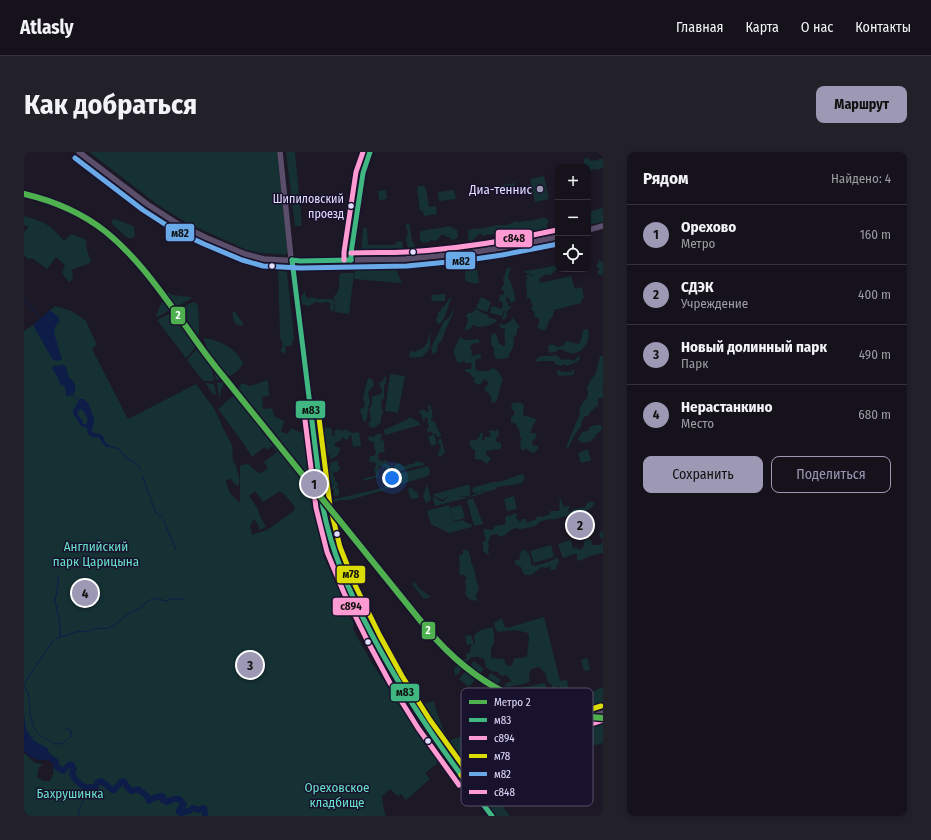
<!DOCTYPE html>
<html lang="ru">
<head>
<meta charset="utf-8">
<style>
	:root { --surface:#15121c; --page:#222029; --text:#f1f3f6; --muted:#9d9ea3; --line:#34323b; --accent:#9d98b3 }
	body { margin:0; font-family:"Fira Sans Condensed",sans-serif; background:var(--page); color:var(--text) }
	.controls { position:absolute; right:12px; top:12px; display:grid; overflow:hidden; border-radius:8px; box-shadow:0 2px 6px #0003 }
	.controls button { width:36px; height:36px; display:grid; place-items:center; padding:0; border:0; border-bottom:1px solid var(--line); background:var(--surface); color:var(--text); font:20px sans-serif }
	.you { position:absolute; left:368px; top:326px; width:14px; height:14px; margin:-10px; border:3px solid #fff; border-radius:50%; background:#1a73e8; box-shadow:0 0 0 6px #1a73e833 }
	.badge { display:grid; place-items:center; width:26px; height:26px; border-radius:50%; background:var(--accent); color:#111; font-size:13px; font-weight:700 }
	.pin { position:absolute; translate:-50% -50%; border:2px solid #fff; box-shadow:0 1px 4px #0006 }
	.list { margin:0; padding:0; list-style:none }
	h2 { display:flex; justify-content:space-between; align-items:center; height:52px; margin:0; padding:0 16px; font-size:17px }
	h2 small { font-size:13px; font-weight:400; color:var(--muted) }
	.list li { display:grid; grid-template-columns:26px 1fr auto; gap:12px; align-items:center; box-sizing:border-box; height:60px; padding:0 16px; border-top:1px solid var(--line) }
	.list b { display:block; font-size:15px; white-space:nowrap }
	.list p { margin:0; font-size:13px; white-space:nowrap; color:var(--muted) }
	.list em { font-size:13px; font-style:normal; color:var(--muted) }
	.actions { display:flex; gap:8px; padding:12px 16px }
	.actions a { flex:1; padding:9px 0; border:1px solid var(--accent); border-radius:8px; text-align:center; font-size:14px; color:var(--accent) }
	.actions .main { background:var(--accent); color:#111 }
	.icon { flex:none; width:22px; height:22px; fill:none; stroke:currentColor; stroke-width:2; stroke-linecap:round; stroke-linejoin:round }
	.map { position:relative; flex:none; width:579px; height:664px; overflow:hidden; border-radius:8px }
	header { display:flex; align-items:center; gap:24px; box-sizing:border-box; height:56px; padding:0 20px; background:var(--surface); border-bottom:1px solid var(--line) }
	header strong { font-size:19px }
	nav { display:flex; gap:22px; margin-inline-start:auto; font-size:14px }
	.intro { display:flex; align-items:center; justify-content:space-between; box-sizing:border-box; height:96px; padding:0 24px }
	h1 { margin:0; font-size:28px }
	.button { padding:10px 18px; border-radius:8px; background:var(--accent); color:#111; font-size:14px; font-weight:700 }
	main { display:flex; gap:24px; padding:0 24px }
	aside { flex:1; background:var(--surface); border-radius:8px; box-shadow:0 2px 6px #0003 }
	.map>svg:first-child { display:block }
	.green { fill:#153134; fill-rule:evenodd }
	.water { fill:#0d1d48; fill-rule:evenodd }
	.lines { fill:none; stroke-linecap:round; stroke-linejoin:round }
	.stream { stroke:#0d1d48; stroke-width:1 }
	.river { stroke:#0d1d48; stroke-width:6 }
	.minor { stroke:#514d67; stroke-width:4.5 }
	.major { stroke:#5a4e6b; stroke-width:5.5 }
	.bus-1-casing { stroke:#18122c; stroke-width:8 }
	.bus-2-casing { stroke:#18122c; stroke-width:8 }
	.bus-3-casing { stroke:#18122c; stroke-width:8 }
	.bus-4-casing { stroke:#18122c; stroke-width:8 }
	.bus-5-casing { stroke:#18122c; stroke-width:8 }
	.bus-1 { stroke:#40b781; stroke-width:5 }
	.bus-2 { stroke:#ff9ad2; stroke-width:5 }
	.bus-3 { stroke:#dbdc04; stroke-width:5 }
	.bus-4 { stroke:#69a9e7; stroke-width:5 }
	.bus-5 { stroke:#ff9ad2; stroke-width:5 }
	.metro-1-casing { stroke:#18122c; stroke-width:9 }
	.metro-1 { stroke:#4fb04f; stroke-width:6 }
	.poi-dot { fill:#9d98b3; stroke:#18122c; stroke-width:1.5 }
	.bus-dot { fill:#e3ddff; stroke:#18122c; stroke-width:1.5 }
	.labels { text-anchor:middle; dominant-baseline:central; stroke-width:3; stroke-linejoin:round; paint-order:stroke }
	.bus-label { font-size:12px; fill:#e3ddff; stroke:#18122c; text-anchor:end }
	.poi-label { font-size:13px; fill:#e3ddff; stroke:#18122c; text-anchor:end }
	.park-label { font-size:13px; fill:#67e1cc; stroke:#18122c }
	.key { fill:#18122c; stroke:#554f6b; stroke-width:1 }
	.key-label { font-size:11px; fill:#e3ddff }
	.line-badge { stroke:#18122c; stroke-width:1.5 }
	.badge-label { font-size:11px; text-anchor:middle; font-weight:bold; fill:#fff }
	.pale-badge-label { font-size:11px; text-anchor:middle; font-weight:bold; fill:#111 }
</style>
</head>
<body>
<header>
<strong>Atlasly</strong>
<nav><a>Главная</a><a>Карта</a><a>О нас</a><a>Контакты</a></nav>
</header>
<div class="intro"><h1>Как добраться</h1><a class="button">Маршрут</a></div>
<main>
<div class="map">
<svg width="579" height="664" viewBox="0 0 579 664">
	<rect width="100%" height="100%" fill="#1c1826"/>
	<g class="green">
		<path d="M65,0H253L264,100L261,103L236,101L223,98L163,71L134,53Z"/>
		<path d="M262,0H271L278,74H271Z"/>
		<path d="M564,6L567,9L571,8L572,9L575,7H579V16H576L575,18L571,17L564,20V15H559V14H561L560,10V7Z"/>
		<path d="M520,24L525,47L511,50L506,27Z"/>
		<path d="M491,31L492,40L478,42L477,33Z"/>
		<path d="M394,34H399L402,36L405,55L412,54L413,62L400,64L399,59H396L393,38Z"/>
		<path d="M362,38L363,47L355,48L354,39Z"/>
		<path d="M430,38L432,47L415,49L414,40Z"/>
		<path d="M579,56V70L564,73L565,60L567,59Z"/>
		<path d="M0,64C20,70 26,72 40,89L48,82L62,88L63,98L67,110C61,114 54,114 48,118L49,127L45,130L38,121L41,113L32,105L23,117L8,106L4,107L0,103V80L5,75L0,73Z"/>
		<path d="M517,66H521L525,69L523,72V75L520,79L515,80L510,78L506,82H504L502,79L496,82L494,86L490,85L487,82L481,87H478L474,81L466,83L464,82L460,84L456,81L447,90C443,87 444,83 444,78L449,77L461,76L472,73H483L492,69L496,70L510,68Z"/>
		<path d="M91,67L107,73L110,75L111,83L109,86H104L89,73L88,71V68Z"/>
		<path d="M385,71L388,89L391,93L390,96L388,97L384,96L382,87L384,80L382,76V72Z"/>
		<path d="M425,74L433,78L434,85L432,87L427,88V86L424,85H422L421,83H417L414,87L411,89L407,88L405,90L398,91L396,88V80C404,76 416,77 425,74Z"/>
		<path d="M339,76H343L344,93H371L372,90L378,89L380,101L337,103Z"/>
		<path d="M575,108L579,110V125V124L574,122V118L576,117L573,115V113Z"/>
		<path d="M392,109L393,114L331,115V111Z"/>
		<path d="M256,112H260L262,113L270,185L267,194H261L262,199L259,202L257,199L259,192L256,185L254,114Z"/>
		<path d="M534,112V117L531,118L527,123L522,122L516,126L515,129L517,131L547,124L551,137L558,135L560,146L558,147L557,151L530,158L529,164L524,170L525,173H523L522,177C519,179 516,177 513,176L515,171V166L511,165L510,163L511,160L507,157L509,153L507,151V147L503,146L502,128H505H503L502,123L506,122L507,125L508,124L507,122L500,120L501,119L525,115Z"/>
		<path d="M486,115L487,116L484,125C488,132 491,141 491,149L487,151L484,146L482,144V149L484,150V154L488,155L484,158L482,162L483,164L481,167H478L481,159L480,158L478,164L466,161L468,154L479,157L478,155L479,150L475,149L476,143H479L481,140L477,137L480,132L479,127L481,123L482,117Z"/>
		<path d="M331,117H372L378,131L330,127Z"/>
		<path d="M450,117L451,118H453L455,131C451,132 444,131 441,128V121L442,119H447Z"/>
		<path d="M318,121H330L325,162L311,160L310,144C317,140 315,130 315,123Z"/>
		<path d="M281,139V142L284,147L287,145L293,147H308L310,149V159H306L307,157L305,156L307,153L306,151L303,150H301L300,151L291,150L289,152L286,153L284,155L283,153H278L277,144Z"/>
		<path d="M142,140L149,143L167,145V147L133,165L132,164Z"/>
		<path d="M421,142V149H408L407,143Z"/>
		<path d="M428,145C423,154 423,164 416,172L413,171L412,167L414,165V160L416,159C418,155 419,155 421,153C424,149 423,148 428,145Z"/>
		<path d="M457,145L467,150L463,160L452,156Z"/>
		<path d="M171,150L173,152L174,155C175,176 179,191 162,206L133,168L167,151Z"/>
		<path d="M31,154L48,159L62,169L73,193L68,197L104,267L172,232L191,258L200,278L208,293L209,309C214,314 212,320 215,323V333H212L209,330L207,327L202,328C203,335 205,341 210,345C215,350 211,345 215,351L216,348V314L217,313L224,312L233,320L237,321L244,316L240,310L253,300L248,294L243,298L240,295L228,305L218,289L194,257L210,243L218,231L226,234L244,228L245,244L238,245L239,257L248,256L250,264L260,269L257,280L264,282L267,276C273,280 279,281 287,281L294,354L303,393L300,396L299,403L309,425L318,443L317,446L330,472L329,477C353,524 386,566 416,609L401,621L406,627L382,648L377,642L374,644L366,637L358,644L360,659L362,664H0V601L11,611L19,612L16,615L14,616L15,618L13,625L19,629H26L30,620L29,619L31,611L27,606L0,587V179L9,173ZM231,339L239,350L256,339L261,343L271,355L270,359L243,378L228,383L226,374L230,367L233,371L236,378L242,375L236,364L234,357L225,344Z"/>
		<path d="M430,157L427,166L421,179L418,188L414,192L413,199L409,203L407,196L420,169L426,165L427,161Z"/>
		<path d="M452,157C456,159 459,162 464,163L465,166L471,167L473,169C465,174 458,177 449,173L446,177L440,178L443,172L444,167L442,164L444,161H448Z"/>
		<path d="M209,159L212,161L220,173C210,176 208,167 209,159Z"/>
		<path d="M489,166L496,175L493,177V182L489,186C492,194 486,199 484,206C478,206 478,208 471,206L470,201V196L467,193V186L468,182L472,181L475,191L479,194L481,193C482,188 479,184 481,178V176H477L475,172L479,173L486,170Z"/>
		<path d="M408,177L406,185V194L403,200L398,205L386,206L385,203L386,200L388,199L392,200L394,198C404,197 404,184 408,177Z"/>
		<path d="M564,177C567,187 562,192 557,199L548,202L536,197L531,200L525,201L524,194C528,192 529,192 533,195L539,194L542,189L555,192L558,185L559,178Z"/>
		<path d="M436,185C442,190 448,187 454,187L456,190L455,191H450L446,194L448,200L447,204H449L455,202L457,204V207H452L451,216L454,219H465L468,216C475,218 477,223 479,229L476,235L474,246L471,251L467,250C468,244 465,241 460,237L465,231L463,229L459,227L458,231L454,233L449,229L451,227L445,221L441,219V217H447L448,211H441L440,209L435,211L433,209C433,206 430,204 430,200C429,196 435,189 436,185Z"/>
		<path d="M181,186C197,189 212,196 219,211C214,222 203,226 192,228L189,214L181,191L180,187Z"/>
		<path d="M176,196C177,196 178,196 179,197C184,200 189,221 190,226V228L188,229H179L163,208C167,204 171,197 176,196Z"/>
		<path d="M531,203L535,205L537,208L545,207L550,209L555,203L556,207C552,211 548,211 543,214L540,212L537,214L531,212L530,209H517L512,210V208C516,201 524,206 531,203Z"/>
		<path d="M576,204H579V232L578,235L579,238V246H574V256L571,253V256L566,260L564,264H561L557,271V275C551,280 548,288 545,295L542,296L543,293L556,261V256L560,249L563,246L564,241L563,236L566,229L572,221Z"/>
		<path d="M533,218C538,220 543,220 548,220V218H551L549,223C545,224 540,223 536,224L533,222Z"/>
		<path d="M366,222L381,224L374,261L361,259Z"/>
		<path d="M360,225H362V232L360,233V247L357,249L359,261L357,264V270L352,275L347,276L344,272L347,268L345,257L348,252V245L353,243L357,242L358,237L356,235L355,231L359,229Z"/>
		<path d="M344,226L348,227L350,233L344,240L346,251L344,256L343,267L341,270L339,269L336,257L340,256L341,252L339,246Z"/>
		<path d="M201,229L197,238L196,245H195L193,231Z"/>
		<path d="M181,231L190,232L192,242L190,243Z"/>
		<path d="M496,250L500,253L499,261V263L512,267C512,272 507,273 507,281H511L513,282L511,287L508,290V293L514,294V297L511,300L508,301L503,297L501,296V298L498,299L496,295L497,294L496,291L498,286L496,285L495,277L493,275L492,272L487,270V265L490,263V258L487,257L488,251Z"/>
		<path d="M405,252L407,255L409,265L407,266L408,270L410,268C412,273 414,278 417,283L415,285L412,284L413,281L410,282L413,292L407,294L404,285L409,283L408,280L406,279L405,281L403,279V277L405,275L403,270H404V267L402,265L400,268L398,267V263L395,260L398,257L402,259V261L405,259L404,255Z"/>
		<path d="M386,265L395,270L396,273L361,283L360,278L384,267Z"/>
		<path d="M571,273H577L578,275L577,279L572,282L571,286L568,287L567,289L559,291L556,290L554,287C557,282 557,279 564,279L566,275Z"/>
		<path d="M298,275L306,276L308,277V283L311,284L310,279L314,277L318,279L321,277L328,281L335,280L337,294L329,295L327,282L323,288L318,285L316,289L312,290L310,294L316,296C316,302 311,306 306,307V303C302,303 300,302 299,299L302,294C297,290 295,280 298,275Z"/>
		<path d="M474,277L475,283L472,286V289L477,291V295L476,298L473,297L462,299L463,304L467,306L463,312L458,308L451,307V298C446,297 447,293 445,289C452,287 455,289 456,281H459L458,288H460L461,285H465L467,284L465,278L471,279Z"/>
		<path d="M353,282H358L357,288L360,289V295L361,297L359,301L356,300L354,304L355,308L359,309L362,308L364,310L362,312L366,314L367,317L366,319L363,318L361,315L355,314L354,325L339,329V327C343,325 347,325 352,324L350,317L352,314V311L345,310L346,304H350L352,301L350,294V290H347L344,287L345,284L349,285Z"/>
		<path d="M417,286L421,301L418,303L417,305L414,304L415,299L417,295L414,290L415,287Z"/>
		<path d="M564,297L567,308L557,311L554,301Z"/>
		<path d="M311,309H314V312L315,314L316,317L313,320L308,321L311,326V329L313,330L314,335H311L312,336L315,337V343L312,345L310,343V338L308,337V332L305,327L306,324L301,320L302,316L304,313L305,315H307L306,313L307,310Z"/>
		<path d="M392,309L395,310L401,311V313C396,314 392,314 387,316C381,317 376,320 370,319L371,313L374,311L377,312L380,314L391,311Z"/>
		<path d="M404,314L406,319L404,324L361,337L360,335L362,334L363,331L362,325Z"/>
		<path d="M498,322L501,325L498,331C489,333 481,334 473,335L471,338H469L462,340L460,339L450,341L448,339L450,335C456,334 462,332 468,330C471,330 475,330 478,329C485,327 491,324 498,322Z"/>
		<path d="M403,332L407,347L402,352L399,344Z"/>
		<path d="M443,333H445C447,336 446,337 446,339L447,342L444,344H433L444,345L455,340H460L461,341L411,354L409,345H410L418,350L424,345H422L418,348L409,343L410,342Z"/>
		<path d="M387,335V336L389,337V340L390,338L391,339V340L393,339L394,343L395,344L394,346L388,347V345L386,346L384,337L385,336Z"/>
		<path d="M358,336L359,338L357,339L326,348H317L304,352L303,349Z"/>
		<path d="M490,344L493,357L483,359L480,347Z"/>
		<path d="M449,346L459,372L450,374L443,348Z"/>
		<path d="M536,346L540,355L546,354V355L544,358L546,360L550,357L561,355L564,350H571C569,356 565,358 560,359L531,367H525L515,370L512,374L497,377L492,376L487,378L481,383L475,385L473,382L467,383L464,390L465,394L464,399L465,402L464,403L459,399V390L462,388L459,378L461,377L469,378L471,374L477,373L482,372L481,365L485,363L486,364L489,362L492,361L493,363L491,365L496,370L499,367H502V368L503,371L507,369L511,368L514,364L518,365L526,362V359H533L536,358L535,353L536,351L535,349Z"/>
		<path d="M425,353L430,370L438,368L448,373V375L425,381L407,372L403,359Z"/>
		<path d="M437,353L441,366L430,369L426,356Z"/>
		<path d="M578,379H579V401L565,404L560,407L553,409V402H550L539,406L534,392L547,388L549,397L552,396L557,398L560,394V390L562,387H566L569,393H577L579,389L575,383Z"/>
		<path d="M527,393L530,405L510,411L506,399Z"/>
		<path d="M439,398H444L447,406V410L450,417L452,428L454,432L455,437L452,444L453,449C446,448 444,447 441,441L442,436L441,429L443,426L440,423H437L435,421C436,415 436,409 435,404L439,402Z"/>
		<path d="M501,398C506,402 507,406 507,412L511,414C518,411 528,410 533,405L535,409L534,412L532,413L533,417L527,418L526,414L522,416L518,415L507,423H501L498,419L497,415L491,412V408H495L497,399Z"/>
		<path d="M390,430L396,437L407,445L400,447L388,432Z"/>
		<path d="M520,465L536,529L543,528L547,551L544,553H538L535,551L540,547L537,538H536L535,534L532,535C532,541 532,547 530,553H528V556L506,562L489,568L467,543L470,539L496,536L521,531L523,538L525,539L526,543L528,544L529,537L527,532L523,529L522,522L515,515L507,517L505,523L506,529L500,532L483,535L480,532L488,529L482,523L477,524L474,520L467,519L462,515L460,507L455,505H447L434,522L431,524L430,517L439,507H443L442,502L446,500L447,494L449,492L443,493L441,484L447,483L450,492L451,491L450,484C455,477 461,477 469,475L470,484V491L467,496V506L480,507L481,511L484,514L488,513L490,507C494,505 497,507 503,504L505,485L504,481L491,478L474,480L471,476L470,471L478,466L481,475L483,476Z"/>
		<path d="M563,506L566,518L560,519L557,508Z"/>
		<path d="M450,509L460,517L445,535L435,527Z"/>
		<path d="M467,521L477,528L473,535L462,527Z"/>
		<path d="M379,528H381L396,553L410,549L412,558L424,589L442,583L447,588L461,585L466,587L509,575L511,579L510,582L467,607L446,621L441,623L378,530Z"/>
		<path d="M579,535V557L556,564L552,547C557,541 564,542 570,539C573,537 575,536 579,535Z"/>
		<path d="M579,567V591L540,601L501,624L504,639L491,642L479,655L486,664H472L447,631L482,607L515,590Z"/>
	</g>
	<g class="water">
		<path d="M26,158L34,165L36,168L31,175L30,181L37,204L38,207L34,209L28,207L9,173Z"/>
		<path d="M39,213L42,215C43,218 43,222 45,225C51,232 54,233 49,243L44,244H42L41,234L36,232C35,225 31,222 28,216L30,214Z"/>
		<path d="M56,247H60L65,252C66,259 71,264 70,271C69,276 67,276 69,281L76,282L79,284C81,292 83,291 88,295H82L77,289L76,286L74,285L69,286L64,282L63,276L56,273L54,269L49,262V258ZM57,257L59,258L64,268L62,272H59L58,268L53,262L54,259Z"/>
		<path d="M0,561L2,576L7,585L9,588L23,596L28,605L26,607C22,607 20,609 16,608C9,607 4,603 0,599Z"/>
	</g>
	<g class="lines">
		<g class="stream">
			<path d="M0,147L17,167"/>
			<path d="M49,243L55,249"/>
			<path d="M87,295L95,297L98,301L103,306L113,312L117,318"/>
			<path d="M118,323L132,361L139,366"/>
			<path d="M140,369L152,398"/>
			<path d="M34,423V431L31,449L36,471V485"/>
			<path d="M0,533L6,522L29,489L36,485L52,480L64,479L69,477L84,476L90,473L106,461L117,456L121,451L130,446L142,449L147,447H159"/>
			<path d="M0,535C6,540 5,548 6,556"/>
			<path d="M6,557C6,563 8,574 12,579C15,584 30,593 37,592C40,591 44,587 47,584V578L42,577"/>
			<path d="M8,587L11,584"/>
			<path d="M181,662L182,664"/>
			<path d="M56,664V662L54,660L59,649L62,636"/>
		</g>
		<path class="river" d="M21,602L32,610V614L39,619L45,613H48L50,617L48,621C50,627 57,633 62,636L65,635L71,636L73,631L77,629L84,634L88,638H90L97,630L100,629L104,636L108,639L114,637L123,644L125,649L130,646L137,644L139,645V648L143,650L149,647H155L160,652L158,655L156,656L155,660L157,661L165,659L169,656L175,658L180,656L181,662"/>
		<path class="minor" d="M327,108V101L339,21L346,0"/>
		<g class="major">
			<path d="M55,0L123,52L154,72L183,86L221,102L240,107L276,109L382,107L443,101L477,96L534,85"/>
			<path d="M256,0L268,116L298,350C304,393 322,433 342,472C377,541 420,603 468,664"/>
			<path d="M564,78L579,74"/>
			<path d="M441,629C464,613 487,597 512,586C534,576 556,568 579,561"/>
		</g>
		<defs>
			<g id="bus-1">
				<path d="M268,108L298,350C306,397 325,440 348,483C382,547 423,606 468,664"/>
				<path d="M268,108L276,109L327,108"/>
				<path d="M327,108V101L339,21L346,0"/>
			</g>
			<g id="bus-2">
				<path d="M279,252L292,356L303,400L320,441L344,490L366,531L394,576L435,633"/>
				<path d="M445,635C462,623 479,611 497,601C522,587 551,577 579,568"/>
			</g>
			<g id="bus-3">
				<path d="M293,250L306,354L316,395L332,435L356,484L378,524L406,568L447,625"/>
				<path d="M437,623C455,611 472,599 491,588C518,574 548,563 577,554"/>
			</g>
			<path id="bus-4" d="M51,6L119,58L150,78L180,92L218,108L239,114L276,116L383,114L444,108L478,103L534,92"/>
			<g id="bus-5">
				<path d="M327,101C345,100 363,101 382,100C433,97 483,89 533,78"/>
				<path d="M320,108V100L332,20L339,0"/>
			</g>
		</defs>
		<use href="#bus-1" class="bus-1-casing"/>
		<use href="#bus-2" class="bus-2-casing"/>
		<use href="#bus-3" class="bus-3-casing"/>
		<use href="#bus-4" class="bus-4-casing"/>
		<use href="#bus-5" class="bus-5-casing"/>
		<use href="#bus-1" class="bus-1"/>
		<use href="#bus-2" class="bus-2"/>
		<use href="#bus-3" class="bus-3"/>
		<use href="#bus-4" class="bus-4"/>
		<use href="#bus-5" class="bus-5"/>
		<defs>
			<path id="metro-1" d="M0,42C30,49 58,61 82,80C114,106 137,140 161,173C174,192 188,211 203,229L404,478C451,534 507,561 579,566"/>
		</defs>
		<use href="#metro-1" class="metro-1-casing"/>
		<use href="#metro-1" class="metro-1"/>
	</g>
	<circle class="poi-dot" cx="516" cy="37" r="4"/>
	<g class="bus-dot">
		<circle cx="327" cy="54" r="3.5"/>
		<circle cx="389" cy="100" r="3.5"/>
		<circle cx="248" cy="114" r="3.5"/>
		<circle cx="313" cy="382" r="3.5"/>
		<circle cx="344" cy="490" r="3.5"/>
		<circle cx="404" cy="589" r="3.5"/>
	</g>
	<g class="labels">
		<g class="bus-label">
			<text x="320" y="47">Шипиловский<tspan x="320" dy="15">проезд</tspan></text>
		</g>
		<g class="poi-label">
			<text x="508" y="37">Диа-теннис</text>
		</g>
		<g class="park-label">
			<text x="72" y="394">Английский<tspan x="72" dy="15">парк Царицына</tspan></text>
			<text x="313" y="635">Ореховское<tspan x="313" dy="15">кладбище</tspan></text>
			<text x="46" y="641">Бахрушинка</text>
		</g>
	</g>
	<rect x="437" y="536" width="132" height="118" rx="6" class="key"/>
	<rect x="445" y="548" width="18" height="4" fill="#4fb04f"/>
	<rect x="445" y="566" width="18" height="4" fill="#40b781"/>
	<rect x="445" y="584" width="18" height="4" fill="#ff9ad2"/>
	<rect x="445" y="602" width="18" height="4" fill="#dbdc04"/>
	<rect x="445" y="620" width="18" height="4" fill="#69a9e7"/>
	<rect x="445" y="638" width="18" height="4" fill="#ff9ad2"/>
	<g class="key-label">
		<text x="470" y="554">Метро 2</text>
		<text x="470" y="572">м83</text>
		<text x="470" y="590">с894</text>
		<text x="470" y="608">м78</text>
		<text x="470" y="626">м82</text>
		<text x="470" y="644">с848</text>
	</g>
	<g class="line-badge">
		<rect x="141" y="71" width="30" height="19" rx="4" fill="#69a9e7"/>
		<rect x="471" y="77" width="38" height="19" rx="4" fill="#ff9ad2"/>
		<rect x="421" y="99" width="31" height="19" rx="4" fill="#69a9e7"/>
		<rect x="146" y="154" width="16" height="19" rx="4" fill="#4fb04f"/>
		<rect x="271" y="248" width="31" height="19" rx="4" fill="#40b781"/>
		<rect x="312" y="413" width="30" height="19" rx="4" fill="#dbdc04"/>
		<rect x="308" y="445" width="38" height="19" rx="4" fill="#ff9ad2"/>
		<rect x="397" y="469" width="15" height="19" rx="4" fill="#4fb04f"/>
		<rect x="366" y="531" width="30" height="19" rx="4" fill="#40b781"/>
	</g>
	<g class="badge-label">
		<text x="154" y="167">2</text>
		<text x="404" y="482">2</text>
	</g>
	<g class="pale-badge-label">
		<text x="156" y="85">м82</text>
		<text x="490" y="90">с848</text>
		<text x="437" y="113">м82</text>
		<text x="287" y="262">м83</text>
		<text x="327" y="426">м78</text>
		<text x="327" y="458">с894</text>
		<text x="381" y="544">м83</text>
	</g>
</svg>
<div class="controls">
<button>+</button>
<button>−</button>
<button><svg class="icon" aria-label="locate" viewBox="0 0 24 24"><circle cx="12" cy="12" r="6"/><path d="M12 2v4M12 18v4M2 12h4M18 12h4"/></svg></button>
</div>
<div class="you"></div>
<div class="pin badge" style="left:290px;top:332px">1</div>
<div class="pin badge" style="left:556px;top:373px">2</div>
<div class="pin badge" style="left:226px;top:513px">3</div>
<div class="pin badge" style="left:61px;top:441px">4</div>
</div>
<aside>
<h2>Рядом<small>Найдено: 4</small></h2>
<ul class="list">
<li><span class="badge">1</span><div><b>Орехово</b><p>Метро</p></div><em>160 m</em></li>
<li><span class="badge">2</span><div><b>СДЭК</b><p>Учреждение</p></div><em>400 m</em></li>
<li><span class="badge">3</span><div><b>Новый долинный парк</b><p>Парк</p></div><em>490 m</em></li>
<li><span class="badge">4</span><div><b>Нерастанкино</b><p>Место</p></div><em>680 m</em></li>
</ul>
<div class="actions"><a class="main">Сохранить</a><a>Поделиться</a></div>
</aside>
</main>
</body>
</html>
